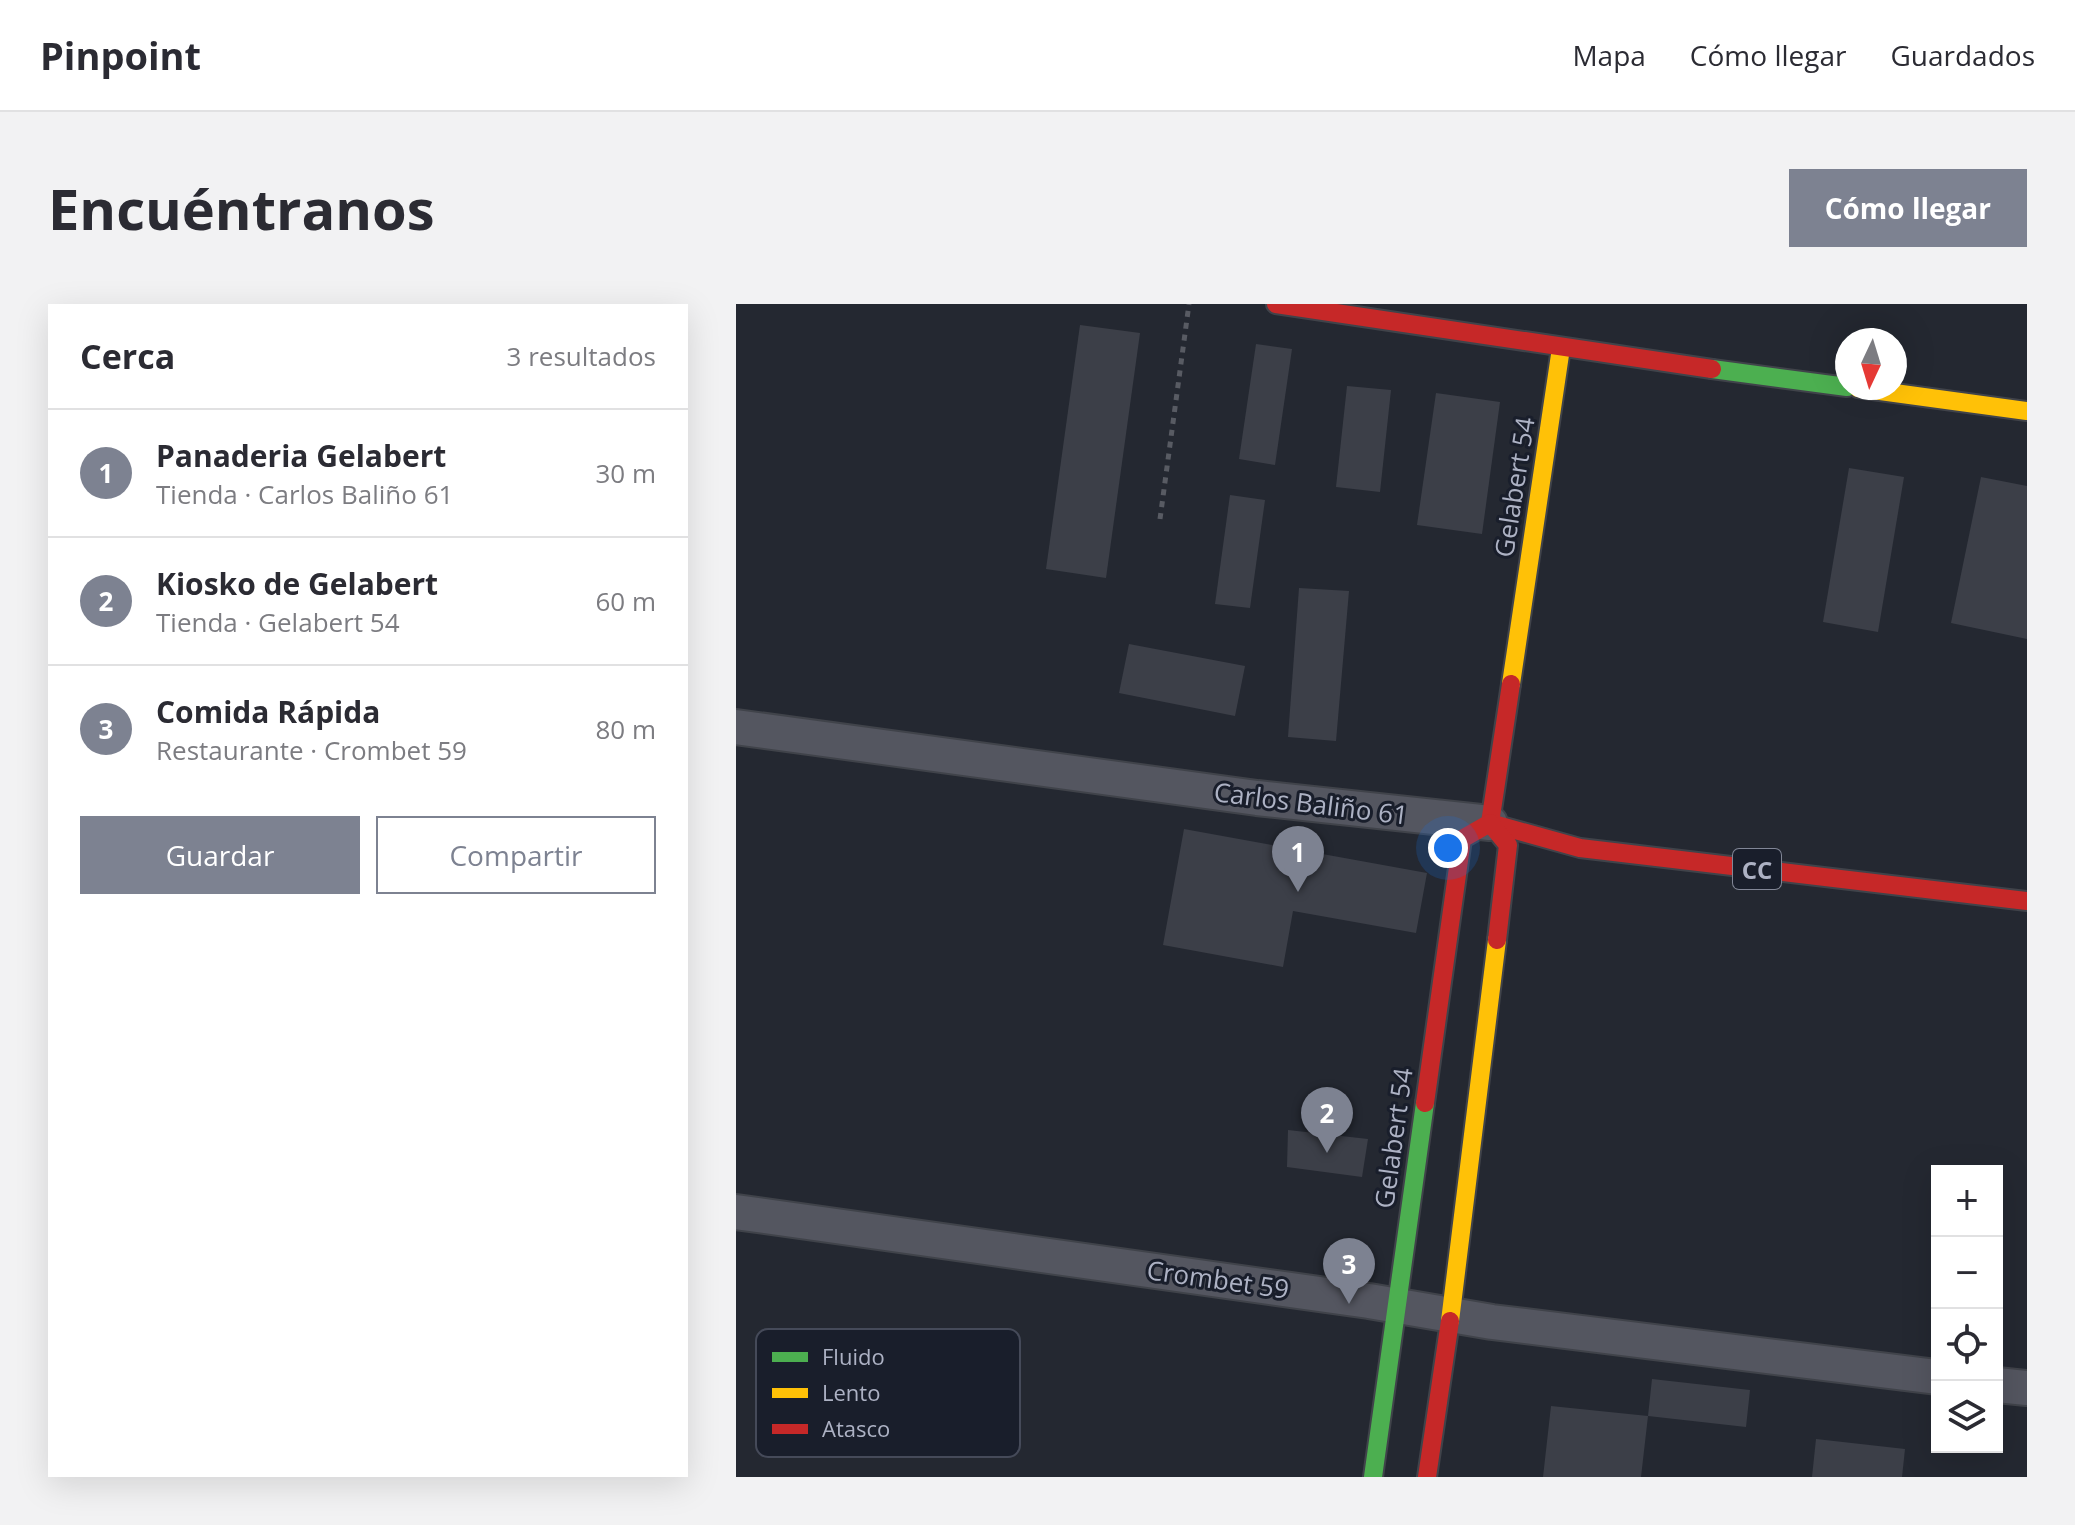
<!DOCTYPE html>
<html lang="es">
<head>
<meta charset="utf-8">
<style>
	:root { --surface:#fff; --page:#f2f2f3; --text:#2b2b33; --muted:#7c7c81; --line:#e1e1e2; --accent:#7d8291 }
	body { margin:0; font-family:"Open Sans",sans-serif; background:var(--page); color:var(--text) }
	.controls { position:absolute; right:24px; bottom:24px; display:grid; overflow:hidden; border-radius:0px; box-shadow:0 8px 32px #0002 }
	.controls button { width:72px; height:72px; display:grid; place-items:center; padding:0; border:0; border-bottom:2px solid var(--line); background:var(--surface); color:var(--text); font:40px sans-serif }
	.compass { position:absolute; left:1099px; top:24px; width:72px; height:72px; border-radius:50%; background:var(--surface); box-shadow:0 8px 32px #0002; rotate:184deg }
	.you { position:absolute; left:712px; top:544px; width:28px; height:28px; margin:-20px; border:6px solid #fff; border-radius:50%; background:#1a73e8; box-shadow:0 0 0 12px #1a73e833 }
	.badge { display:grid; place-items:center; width:52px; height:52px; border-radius:50%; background:var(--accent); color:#fff; font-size:26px; font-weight:700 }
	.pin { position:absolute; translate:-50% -66px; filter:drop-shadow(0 2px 4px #0008) }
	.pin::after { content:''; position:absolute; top:42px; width:28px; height:24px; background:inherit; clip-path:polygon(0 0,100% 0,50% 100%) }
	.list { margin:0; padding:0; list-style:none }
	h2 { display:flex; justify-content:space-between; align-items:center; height:104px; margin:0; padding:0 32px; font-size:34px }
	h2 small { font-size:26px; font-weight:400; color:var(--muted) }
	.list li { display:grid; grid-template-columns:52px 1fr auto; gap:24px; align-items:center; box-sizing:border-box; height:128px; padding:0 32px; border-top:2px solid var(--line) }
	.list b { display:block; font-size:30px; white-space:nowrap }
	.list p { margin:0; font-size:26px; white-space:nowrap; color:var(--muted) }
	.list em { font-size:26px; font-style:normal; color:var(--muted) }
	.actions { display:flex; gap:16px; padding:24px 32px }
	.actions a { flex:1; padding:18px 0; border:2px solid var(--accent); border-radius:0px; text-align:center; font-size:28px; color:var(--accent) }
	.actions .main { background:var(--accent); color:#fff }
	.icon { flex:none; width:44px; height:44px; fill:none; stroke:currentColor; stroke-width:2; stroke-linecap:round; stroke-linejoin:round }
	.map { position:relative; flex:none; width:1291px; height:1173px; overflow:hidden; border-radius:0px }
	header { display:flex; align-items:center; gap:48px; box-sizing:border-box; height:112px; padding:0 40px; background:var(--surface); border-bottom:2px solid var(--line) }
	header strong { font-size:38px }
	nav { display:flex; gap:44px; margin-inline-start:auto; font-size:28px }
	.intro { display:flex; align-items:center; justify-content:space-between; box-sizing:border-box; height:192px; padding:0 48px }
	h1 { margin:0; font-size:56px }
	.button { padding:20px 36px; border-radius:0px; background:var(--accent); color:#fff; font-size:28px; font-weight:700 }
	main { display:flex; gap:48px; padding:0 48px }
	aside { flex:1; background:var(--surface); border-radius:0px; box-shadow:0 8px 32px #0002 }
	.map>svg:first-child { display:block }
	.building { fill:#3c3f48 }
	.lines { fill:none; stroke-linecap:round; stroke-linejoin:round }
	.street-casing { stroke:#40434a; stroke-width:38 }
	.fast-casing { stroke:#40434a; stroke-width:22 }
	.slow-casing { stroke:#40434a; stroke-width:22 }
	.jam-casing { stroke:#40434a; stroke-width:22 }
	.path { stroke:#585b63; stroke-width:5; stroke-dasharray:6 6; stroke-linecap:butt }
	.street { stroke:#545660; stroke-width:34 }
	.fast { stroke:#4caf50; stroke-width:18 }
	.slow { stroke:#ffc107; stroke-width:18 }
	.jam { stroke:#c62828; stroke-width:18 }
	.labels { text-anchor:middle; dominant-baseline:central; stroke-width:6; stroke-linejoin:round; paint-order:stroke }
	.shield { fill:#191e2b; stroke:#818696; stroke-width:2 }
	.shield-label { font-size:24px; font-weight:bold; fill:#adb2c4 }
	.street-label { font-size:26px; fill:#adb2c4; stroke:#191e2b }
	.key { fill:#191e2b; stroke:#454a59; stroke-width:2 }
	.key-label { font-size:22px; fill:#adb2c4 }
</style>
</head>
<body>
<header>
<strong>Pinpoint</strong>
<nav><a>Mapa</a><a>Cómo llegar</a><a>Guardados</a></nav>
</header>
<div class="intro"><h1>Encuéntranos</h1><a class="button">Cómo llegar</a></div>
<main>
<aside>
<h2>Cerca<small>3 resultados</small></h2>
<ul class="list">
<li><span class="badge">1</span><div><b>Panaderia Gelabert</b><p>Tienda · Carlos Baliño 61</p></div><em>30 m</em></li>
<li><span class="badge">2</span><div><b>Kiosko de Gelabert</b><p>Tienda · Gelabert 54</p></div><em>60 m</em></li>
<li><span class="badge">3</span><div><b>Comida Rápida</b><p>Restaurante · Crombet 59</p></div><em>80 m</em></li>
</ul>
<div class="actions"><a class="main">Guardar</a><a>Compartir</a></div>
</aside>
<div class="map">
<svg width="1291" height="1173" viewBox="0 0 1291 1173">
	<rect width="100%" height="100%" fill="#242831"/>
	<g class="building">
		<path d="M344,21L404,29L370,274L310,265Z"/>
		<path d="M520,40L556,45L539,161L503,155Z"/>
		<path d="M611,82L655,86L644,188L600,183Z"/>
		<path d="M700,89L764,98L746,230L681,221Z"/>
		<path d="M1113,164L1168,173L1142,328L1087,318Z"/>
		<path d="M1245,173L1291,182V335L1215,319Z"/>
		<path d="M494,191L529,196L514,304L479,300Z"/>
		<path d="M563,284L613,287L600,437L552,433Z"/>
		<path d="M393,340L509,362L499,412L383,389Z"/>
		<path d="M448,525L691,569L680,629L557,607L547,663L427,641Z"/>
		<path d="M552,826L632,835L626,873L551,863Z"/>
		<path d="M916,1075L1014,1086L1010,1123L912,1112L905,1173H807L815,1102L912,1112Z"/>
		<path d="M1080,1135L1169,1145L1166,1173H1076Z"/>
	</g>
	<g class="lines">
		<defs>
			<g id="street">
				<path d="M0,423L521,494L754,519"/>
				<path d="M0,908L633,997L756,1018L1201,1073"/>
				<path d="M1261,1081L1291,1084"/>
			</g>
			<g id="fast">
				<path d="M976,65L1111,83"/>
				<path d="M637,1173L689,799"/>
			</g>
			<g id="slow">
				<path d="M1122,84L1291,107"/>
				<path d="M775,380L825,44"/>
				<path d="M714,1017L761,636"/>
			</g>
			<g id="jam">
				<path d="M540,0L976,65"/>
				<path d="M775,380L754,519L844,544L1291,597"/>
				<path d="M689,799L726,535L754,519L772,541L761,636"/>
				<path d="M691,1173L714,1017"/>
			</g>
		</defs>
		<use href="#street" class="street-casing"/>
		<use href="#fast" class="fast-casing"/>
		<use href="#slow" class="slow-casing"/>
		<use href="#jam" class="jam-casing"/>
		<path class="path" d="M424,215L453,0"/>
		<use href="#street" class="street"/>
		<use href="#fast" class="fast"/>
		<use href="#slow" class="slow"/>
		<use href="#jam" class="jam"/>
	</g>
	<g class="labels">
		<rect class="shield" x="997" y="545" width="48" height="40" rx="6"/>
		<g class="shield-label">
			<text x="1021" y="565">CC</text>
		</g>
		<g class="street-label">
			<text transform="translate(778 183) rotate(-81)">Gelabert 54</text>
			<text transform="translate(575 499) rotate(7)">Carlos Baliño 61</text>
			<text transform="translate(657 834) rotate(-82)">Gelabert 54</text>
			<text transform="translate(482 975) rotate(8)">Crombet 59</text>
		</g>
	</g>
	<rect x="20" y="1025" width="264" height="128" rx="12" class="key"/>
	<rect x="36" y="1048" width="36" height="10" fill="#4caf50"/>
	<rect x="36" y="1084" width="36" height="10" fill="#ffc107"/>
	<rect x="36" y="1120" width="36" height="10" fill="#c62828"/>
	<g class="key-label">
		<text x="86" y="1061">Fluido</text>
		<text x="86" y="1097">Lento</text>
		<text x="86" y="1133">Atasco</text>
	</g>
</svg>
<div class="controls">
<button>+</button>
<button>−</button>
<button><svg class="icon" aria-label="locate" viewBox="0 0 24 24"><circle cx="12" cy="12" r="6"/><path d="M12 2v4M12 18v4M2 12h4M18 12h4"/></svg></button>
<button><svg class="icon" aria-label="layers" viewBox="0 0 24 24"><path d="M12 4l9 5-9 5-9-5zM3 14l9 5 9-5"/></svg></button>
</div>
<svg class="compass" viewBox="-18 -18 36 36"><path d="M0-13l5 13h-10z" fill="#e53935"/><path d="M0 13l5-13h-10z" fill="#7c7c81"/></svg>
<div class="you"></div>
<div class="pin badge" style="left:562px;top:588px">1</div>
<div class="pin badge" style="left:591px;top:849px">2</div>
<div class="pin badge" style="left:613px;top:1000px">3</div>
</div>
</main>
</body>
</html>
